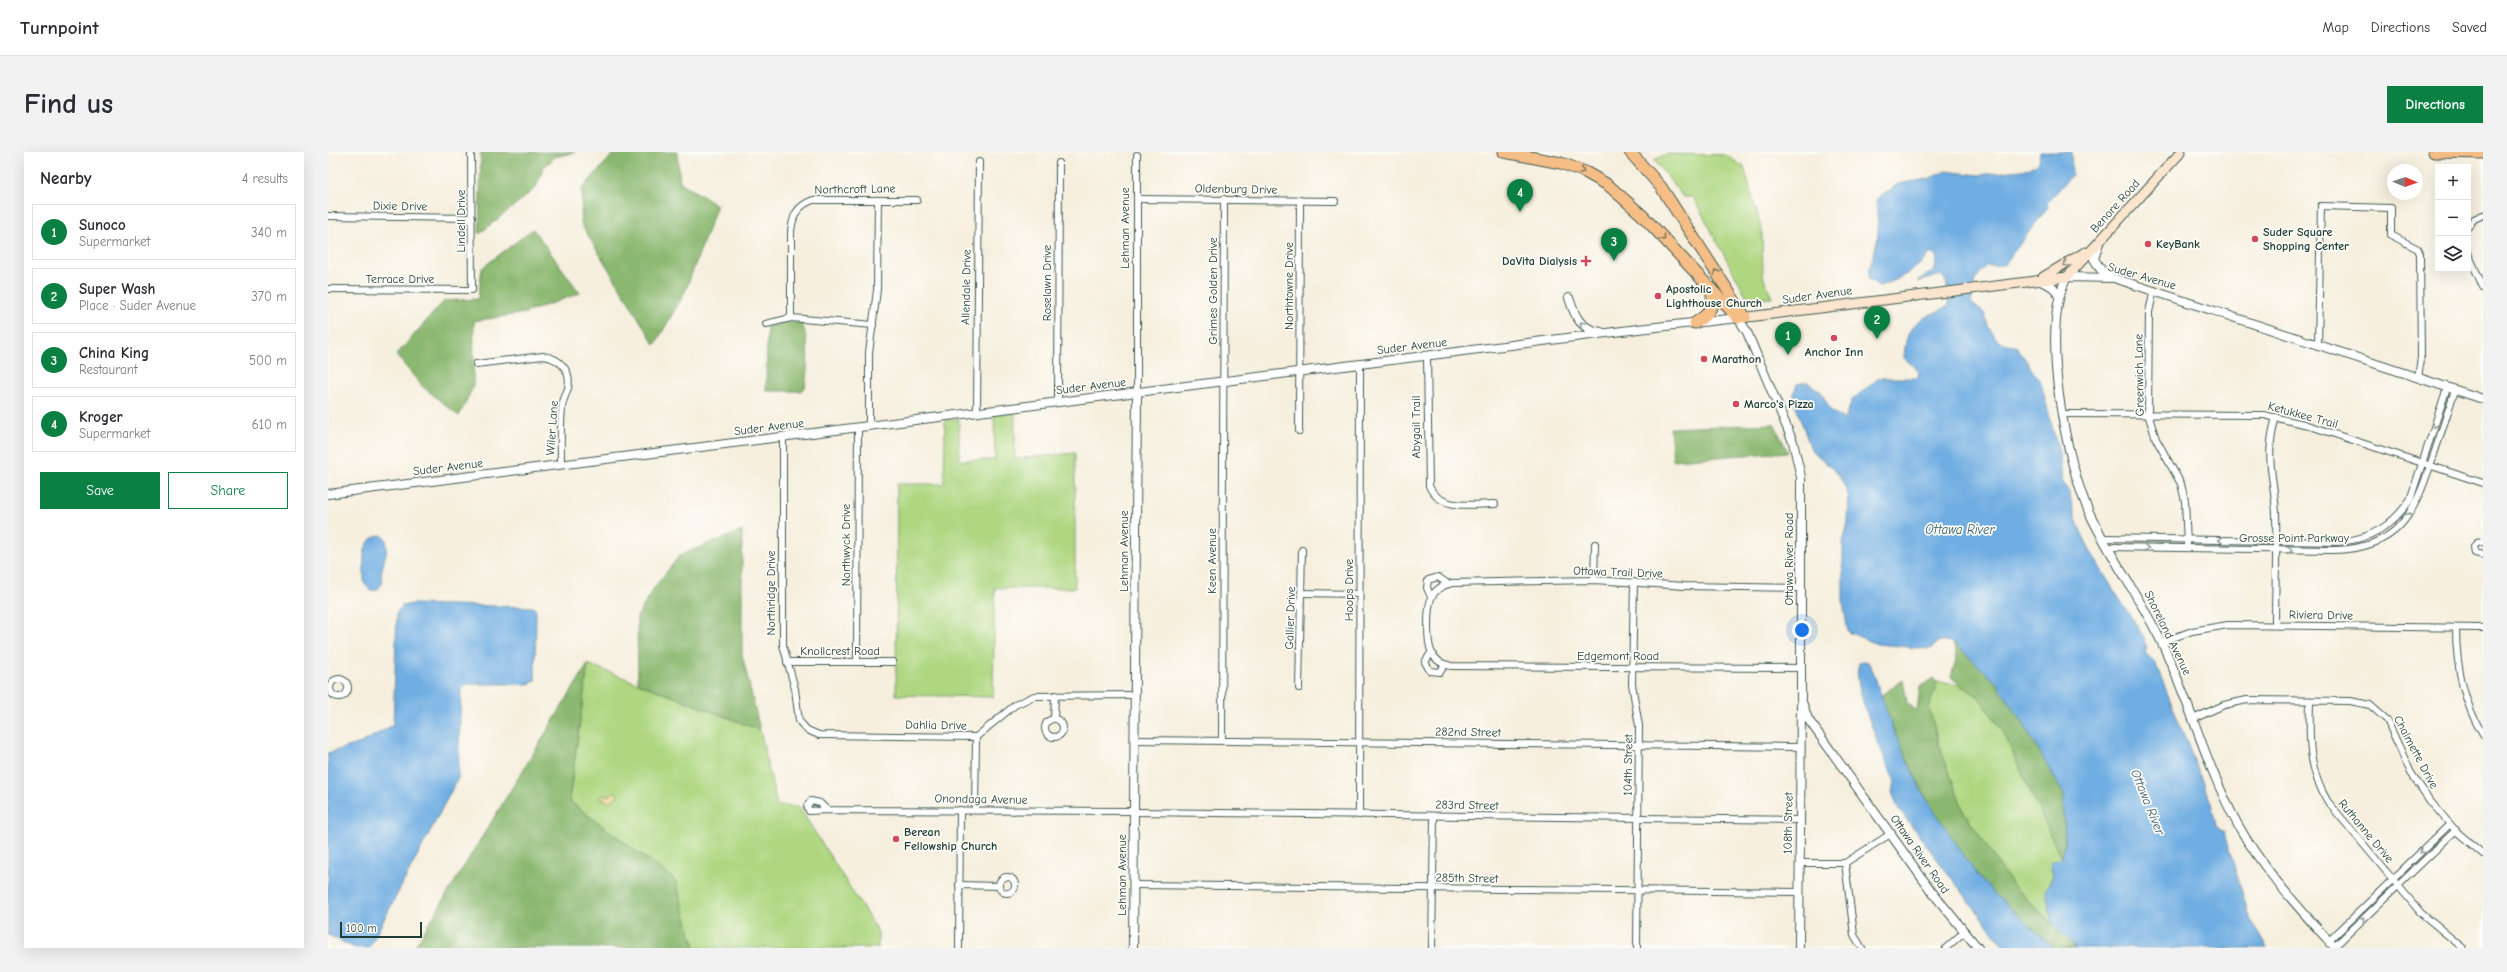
<!DOCTYPE html>
<html lang="en">
<head>
<meta charset="utf-8">
<style>
	:root { --surface:#fff; --page:#f2f2f3; --text:#2b2b33; --muted:#7c7c81; --line:#e1e1e2; --accent:#0b8043 }
	body { margin:0; font-family:"Comic Neue",sans-serif; background:var(--page); color:var(--text) }
	.controls { position:absolute; right:12px; top:12px; display:grid; overflow:hidden; border-radius:0px; box-shadow:0 4px 16px #0002 }
	.controls button { width:36px; height:36px; display:grid; place-items:center; padding:0; border:0; border-bottom:1px solid var(--line); background:var(--surface); color:var(--text); font:20px sans-serif }
	.compass { position:absolute; left:2059px; top:12px; width:36px; height:36px; border-radius:50%; background:var(--surface); box-shadow:0 4px 16px #0002; rotate:92deg }
	.scale { position:absolute; left:12px; bottom:10px; width:82px; box-sizing:border-box; padding-left:4px; border:2px solid #1f3d34; border-top:0; font-size:11px; line-height:14px; white-space:nowrap; color:#1f3d34; -webkit-text-stroke:3px #fdfcf7; paint-order:stroke }
	.you { position:absolute; left:1474px; top:478px; width:14px; height:14px; margin:-10px; border:3px solid #fff; border-radius:50%; background:#1a73e8; box-shadow:0 0 0 6px #1a73e833 }
	.badge { display:grid; place-items:center; width:26px; height:26px; border-radius:50%; background:var(--accent); color:#fff; font-size:13px; font-weight:700 }
	.pin { position:absolute; translate:-50% -33px; filter:drop-shadow(0 1px 2px #0008) }
	.pin::after { content:''; position:absolute; top:21px; width:14px; height:12px; background:inherit; clip-path:polygon(0 0,100% 0,50% 100%) }
	.list { margin:0; padding:0; list-style:none }
	h2 { display:flex; justify-content:space-between; align-items:center; height:52px; margin:0; padding:0 16px; font-size:17px }
	h2 small { font-size:13px; font-weight:400; color:var(--muted) }
	.list li { display:grid; grid-template-columns:26px 1fr auto; gap:12px; align-items:center; box-sizing:border-box; height:56px; margin:0 8px 8px; padding:0 8px; border:1px solid var(--line); border-radius:0px }
	.list b { display:block; font-size:15px; white-space:nowrap }
	.list p { margin:0; font-size:13px; white-space:nowrap; color:var(--muted) }
	.list em { font-size:13px; font-style:normal; color:var(--muted) }
	.actions { display:flex; gap:8px; padding:12px 16px }
	.actions a { flex:1; padding:9px 0; border:1px solid var(--accent); border-radius:0px; text-align:center; font-size:14px; color:var(--accent) }
	.actions .main { background:var(--accent); color:#fff }
	.icon { flex:none; width:22px; height:22px; fill:none; stroke:currentColor; stroke-width:2; stroke-linecap:round; stroke-linejoin:round }
	.map { position:relative; flex:none; width:2155px; height:796px; overflow:hidden; border-radius:0px }
	header { display:flex; align-items:center; gap:24px; box-sizing:border-box; height:56px; padding:0 20px; background:var(--surface); border-bottom:1px solid var(--line) }
	header strong { font-size:19px }
	nav { display:flex; gap:22px; margin-inline-start:auto; font-size:14px }
	.intro { display:flex; align-items:center; justify-content:space-between; box-sizing:border-box; height:96px; padding:0 24px }
	h1 { margin:0; font-size:28px }
	.button { padding:10px 18px; border-radius:0px; background:var(--accent); color:#fff; font-size:14px; font-weight:700 }
	main { display:flex; gap:24px; padding:0 24px }
	aside { flex:1; background:var(--surface); border-radius:0px; box-shadow:0 4px 16px #0002 }
	.map>svg:first-child { display:block }
	.green { fill:#afd781; stroke:#678a5a }
	.forest { fill:#8bb86f; stroke:#557a52 }
	.sand { fill:#eeda9e; stroke:#868c69 }
	.water { fill:#6fade2; stroke:#47758b }
	.lines { fill:none; stroke-linecap:round; stroke-linejoin:round }
	.minor-casing { stroke:#3f584e; stroke-width:8 }
	.tertiary-casing { stroke:#3f584e; stroke-width:10 }
	.secondary-casing { stroke:#3f584e; stroke-width:11 }
	.motorway-casing { stroke:#3f584e; stroke-width:13 }
	.minor { stroke:#fff; stroke-width:6 }
	.tertiary { stroke:#fff; stroke-width:8 }
	.secondary { stroke:#fbe5cf; stroke-width:9 }
	.motorway { stroke:#f6be87; stroke-width:11 }
	.oneway { stroke:#807759 }
	.oneway2 { stroke:#8d9182 }
	.oneway3 { stroke:#8f9e9a }
	.poi-dot { fill:#d1495b; stroke:#fdfcf7; stroke-width:1.5 }
	.labels { text-anchor:middle; dominant-baseline:central; stroke-width:3.5; stroke-linejoin:round; paint-order:stroke }
	.street-label { font-size:12px; fill:#1f3d34; stroke:#fdfcf7 }
	.poi-label { font-size:12px; font-weight:bold; fill:#1f3d34; stroke:#fdfcf7; text-anchor:start }
	.water-label { font-size:13px; font-style:italic; fill:#375f68; stroke:#fdfcf7 }
</style>
</head>
<body>
<header>
<strong>Turnpoint</strong>
<nav><a>Map</a><a>Directions</a><a>Saved</a></nav>
</header>
<div class="intro"><h1>Find us</h1><a class="button">Directions</a></div>
<main>
<aside>
<h2>Nearby<small>4 results</small></h2>
<ul class="list">
<li><span class="badge">1</span><div><b>Sunoco</b><p>Supermarket</p></div><em>340 m</em></li>
<li><span class="badge">2</span><div><b>Super Wash</b><p>Place · Suder Avenue</p></div><em>370 m</em></li>
<li><span class="badge">3</span><div><b>China King</b><p>Restaurant</p></div><em>500 m</em></li>
<li><span class="badge">4</span><div><b>Kroger</b><p>Supermarket</p></div><em>610 m</em></li>
</ul>
<div class="actions"><a class="main">Save</a><a>Share</a></div>
</aside>
<div class="map">
<svg width="2155" height="796" viewBox="0 0 2155 796">
	<rect width="100%" height="100%" fill="#fdfcf7"/>
	<filter id="ink" filterUnits="userSpaceOnUse"><feTurbulence type="fractalNoise" baseFrequency=".025" numOctaves="2"/><feDisplacementMap in="SourceGraphic" scale="8" xChannelSelector="R" yChannelSelector="G"/><feConvolveMatrix kernelMatrix="1 2 1 2 8 2 1 2 1" color-interpolation-filters="sRGB"/></filter>
	<filter id="wash" filterUnits="userSpaceOnUse"><feTurbulence type="fractalNoise" baseFrequency=".012" numOctaves="4" result="noise"/><feDisplacementMap in="SourceGraphic" scale="16" xChannelSelector="R" yChannelSelector="G"/><feGaussianBlur stdDeviation="0.9" result="paint"/><feColorMatrix in="noise" values="0 0 0 0 0 0 0 0 0 0 0 0 0 0 0 0 0 1.4 0 .05"/><feComposite in="paint" operator="in"/></filter>
	<g filter="url(#wash)">
		<rect width="100%" height="100%" fill="#f6efde"/>
		<g class="green">
			<path d="M1339,2L1397,3L1416,15L1434,79L1435,124L1444,146L1420,147L1365,45H1355L1326,8Z"/>
			<path d="M687,260V307L747,301V436H667L665,545L568,543L569,332H616L617,268L631,267V308H667L666,262Z"/>
			<path d="M260,512L432,578L449,654L471,655L550,780V796H367L347,728L241,649Z"/>
			<path d="M1609,530L1632,533L1650,544L1675,579L1733,706L1718,738L1724,771L1685,734L1636,660L1610,590L1601,556Z"/>
		</g>
		<g class="forest">
			<path d="M153,0H247L227,5L215,16L208,36L151,82Z"/>
			<path d="M287,0H349L352,30L389,53L357,140L327,193L253,72L254,37Z"/>
			<path d="M205,77L252,141L197,161L146,169L145,235L131,264L94,234L68,203L116,149L150,147L154,116Z"/>
			<path d="M457,170L474,171C482,192 480,214 477,236L473,239H438L439,175Z"/>
			<path d="M1446,272L1460,300L1345,308L1342,276Z"/>
			<path d="M414,379V502L432,578L310,531L309,465L326,436L352,403Z"/>
			<path d="M1625,490L1668,530L1692,566L1735,641L1737,691L1733,706L1675,579L1650,544L1632,533L1623,525L1629,504Z"/>
			<path d="M260,512L241,649L347,728L367,796H86Z"/>
			<path d="M1605,526L1609,530L1601,556L1610,590L1636,660L1685,734L1746,793V796H1726C1702,770 1671,751 1649,723C1606,669 1576,607 1552,544L1575,528L1579,551L1589,559L1592,535Z"/>
		</g>
		<path class="sand" d="M286,640L290,642L289,645L281,650L273,646L275,643L280,644Z"/>
		<g class="water">
			<path d="M1712,0H1743L1744,23L1719,51L1720,55L1676,113L1658,114L1647,128L1643,151L1656,161L1660,174L1670,189L1689,195L1713,231L1732,305L1734,331L1742,340C1743,380 1794,449 1816,485L1818,502L1827,510L1884,654L1888,674L1896,681L1923,769L1937,790L1938,796H1746V793L1724,771L1718,738L1725,723L1722,711L1733,706L1737,691L1735,641L1692,566L1668,530L1625,490L1610,489L1605,496L1601,497L1549,492L1520,480L1515,450V391L1520,371L1521,344L1511,323L1483,297L1465,246L1469,232L1479,230L1493,240L1503,259L1517,268L1524,248L1551,226H1590L1591,219L1576,206C1578,169 1590,169 1621,154L1618,129L1613,123L1589,130L1607,117L1609,105L1602,101C1589,119 1571,127 1551,134L1541,127C1541,113 1545,107 1548,93C1552,79 1549,63 1548,48L1570,32L1600,27L1618,19L1651,23L1700,17L1711,11Z"/>
			<path d="M54,383L58,387L59,397L53,422L55,431L49,438H42L36,431C37,414 30,386 54,383Z"/>
			<path d="M84,452L205,455L208,458L207,529L202,532H139L133,537L130,626L41,796H27L0,783V601L33,591L65,573L69,460L74,454Z"/>
			<path d="M1539,509L1543,514L1565,577L1594,640L1649,723L1670,745L1726,796H1677L1570,656L1564,640L1567,630C1557,606 1522,533 1531,511Z"/>
		</g>
	</g>
	<g filter="url(#ink)">
		<g class="lines">
			<defs>
				<g id="minor">
					<path d="M809,3V241"/>
					<path d="M809,47L1007,49"/>
					<path d="M0,64L144,66"/>
					<path d="M2140,75L2146,67L2155,63"/>
					<path d="M2140,101L2155,135"/>
					<path d="M0,137L144,138L143,0"/>
					<path d="M1826,138L1821,160L1820,262L1828,287L1853,332L1857,349L1859,392"/>
					<path d="M463,166V79C465,63 469,54 485,48H589"/>
					<path d="M438,172L463,166L545,173"/>
					<path d="M1990,193L1993,54L2063,56V83L2090,97L2092,102L2093,205L2090,226"/>
					<path d="M1099,204L1101,334C1112,359 1144,352 1167,352"/>
					<path d="M148,212L215,204C231,206 244,218 240,236C238,243 234,249 234,257C232,275 233,294 233,313"/>
					<path d="M730,250L731,11"/>
					<path d="M649,261L651,10"/>
					<path d="M1735,262L1936,263L1976,272L2155,331"/>
					<path d="M541,274V201L549,138L550,48"/>
					<path d="M971,279L972,48"/>
					<path d="M455,286V493L467,537L471,569L479,578L491,583L648,585L687,553L706,544L807,543"/>
					<path d="M1774,386L2011,390C2043,387 2064,374 2082,348L2119,236"/>
					<path d="M2155,390L2149,391L2146,395L2147,401L2155,403"/>
					<path d="M1779,395L2005,398C2070,397 2086,363 2104,308C2112,285 2119,262 2127,238"/>
					<path d="M1266,428L1267,392"/>
					<path d="M1306,430L1304,532L1311,574L1309,796"/>
					<path d="M974,441L1031,442"/>
					<path d="M1103,445L1099,436L1100,428L1110,425L1120,432"/>
					<path d="M1947,473C1947,436 1949,399 1948,362C1946,322 1936,307 1948,265"/>
					<path d="M2128,476C2128,514 2135,550 2155,583"/>
					<path d="M1834,490L1864,479L1900,473L2155,476"/>
					<path d="M1103,501L1097,510L1102,519L1112,520L1117,513"/>
					<path d="M459,510H565"/>
					<path d="M529,510L530,276"/>
					<path d="M1473,516L1123,514C1101,510 1100,493 1100,474C1100,454 1100,436 1124,431L1266,428L1357,434L1473,436"/>
					<circle cx="11" cy="536" r="9"/>
					<path d="M971,536L974,398"/>
					<path d="M1982,549C1981,585 1980,618 2000,650L2093,761L2135,796"/>
					<circle cx="726" cy="576" r="9"/>
					<path d="M726,567L727,543"/>
					<path d="M1865,567L1896,553L1919,548L2022,549L2042,553L2059,568L2083,621L2102,649L2128,679L2155,702"/>
					<path d="M807,588L1472,595"/>
					<path d="M894,588L896,47"/>
					<path d="M499,658L481,659L479,654L483,649L492,651L499,658L806,659"/>
					<path d="M647,658L648,585"/>
					<path d="M806,660L1472,668"/>
					<path d="M1031,663L1032,212"/>
					<path d="M1471,711H1517L1564,681"/>
					<path d="M1517,711L1526,783L1534,796"/>
					<circle cx="679" cy="733" r="8"/>
					<path d="M631,733L671,734"/>
					<path d="M806,733L1471,740"/>
					<path d="M2001,789L2122,672"/>
					<path d="M2006,795L2128,678"/>
					<path d="M631,796L632,658"/>
					<path d="M1104,796L1106,664"/>
					<path d="M1618,796L1636,780"/>
				</g>
				<g id="tertiary">
					<path d="M1771,91L1766,107L1773,118L1782,123"/>
					<path d="M1710,128L1725,135L1731,144"/>
					<path d="M1241,146C1247,165 1252,177 1273,180"/>
					<path d="M0,342L1310,177L1410,166L1419,180L1465,290L1473,325V547L1480,567L1604,740L1650,796"/>
					<path d="M805,796L809,241"/>
					<path d="M1471,796L1473,553"/>
					<path d="M2007,796C1972,757 1935,718 1910,673C1878,615 1862,549 1833,489C1812,446 1783,406 1762,362C1738,312 1711,175 1739,125L1786,126L2155,247"/>
				</g>
				<g id="secondary">
					<path d="M1715,125L1757,100"/>
					<path d="M1412,166L1739,125L1853,0"/>
				</g>
				<g id="motorway">
					<path d="M1176,0L1233,11L1257,20L1280,33L1314,63L1410,166"/>
					<path d="M1302,0L1333,35L1417,165"/>
					<path d="M2106,0L2155,1"/>
					<path d="M1367,171C1380,163 1388,155 1383,138"/>
				</g>
			</defs>
			<use href="#minor" class="minor-casing"/>
			<use href="#tertiary" class="tertiary-casing"/>
			<use href="#secondary" class="secondary-casing"/>
			<use href="#motorway" class="motorway-casing"/>
			<use href="#minor" class="minor"/>
			<use href="#tertiary" class="tertiary"/>
			<use href="#secondary" class="secondary"/>
			<use href="#motorway" class="motorway"/>
		</g>
		<defs><path id="oneway-chevron" d="M-2-3.5L2.5 0L-2 3.5" fill="none" stroke-width="1.6" stroke-linecap="round" stroke-linejoin="round"/></defs>
		<g class="oneway">
			<use href="#oneway-chevron" transform="translate(1254 19) rotate(25)"/>
			<use href="#oneway-chevron" transform="translate(1335 86) rotate(49)"/>
			<use href="#oneway-chevron" transform="translate(1388 120) rotate(-123)"/>
		</g>
		<use class="oneway2" href="#oneway-chevron" transform="translate(1738 112) rotate(145)"/>
		<g class="oneway3">
			<use href="#oneway-chevron" transform="translate(1254 172) rotate(-138)"/>
			<use href="#oneway-chevron" transform="translate(2107 273) rotate(108)"/>
			<use href="#oneway-chevron" transform="translate(2081 363) rotate(-52)"/>
			<use href="#oneway-chevron" transform="translate(1893 388) rotate(-179)"/>
			<use href="#oneway-chevron" transform="translate(1818 396) rotate(1)"/>
			<use href="#oneway-chevron" transform="translate(1962 398) rotate(1)"/>
			<use href="#oneway-chevron" transform="translate(2094 699) rotate(136)"/>
			<use href="#oneway-chevron" transform="translate(2034 768) rotate(-44)"/>
		</g>
	</g>
	<g class="poi-dot">
		<circle cx="1927" cy="87" r="4"/>
		<circle cx="1820" cy="92" r="4"/>
		<path d="M1256 103h4v4h4v4h-4v4h-4v-4h-4v-4h4z"/>
		<circle cx="1330" cy="144" r="4"/>
		<circle cx="1506" cy="186" r="4"/>
		<circle cx="1376" cy="207" r="4"/>
		<circle cx="1408" cy="252" r="4"/>
		<circle cx="568" cy="687" r="4"/>
	</g>
	<g class="labels">
		<g class="street-label">
			<text transform="translate(527 37) rotate(-1)">Northcroft Lane</text>
			<text transform="translate(908 37) rotate(1)">Oldenburg Drive</text>
			<text transform="translate(72 54) rotate(1)">Dixie Drive</text>
			<text transform="translate(1787 54) rotate(-48)">Benore Road</text>
			<text transform="translate(133 69) rotate(-90)">Lindell Drive</text>
			<text transform="translate(797 76) rotate(-90)">Lehman Avenue</text>
			<text transform="translate(1814 124) rotate(16)">Suder Avenue</text>
			<text x="72" y="127">Terrace Drive</text>
			<text transform="translate(719 131) rotate(-90)">Roselawn Drive</text>
			<text transform="translate(961 134) rotate(-90)">Northtowne Drive</text>
			<text transform="translate(638 135) rotate(-89)">Allendale Drive</text>
			<text transform="translate(885 139) rotate(-90)">Grimes Golden Drive</text>
			<text transform="translate(1489 143) rotate(-8)">Suder Avenue</text>
			<text transform="translate(1084 194) rotate(-7)">Suder Avenue</text>
			<text transform="translate(1811 223) rotate(-91)">Greenwich Lane</text>
			<text transform="translate(763 234) rotate(-7)">Suder Avenue</text>
			<text transform="translate(1975 263) rotate(15)">Ketukkee Trail</text>
			<text transform="translate(441 275) rotate(-7)">Suder Avenue</text>
			<text transform="translate(1088 275) rotate(-90)">Abygail Trail</text>
			<text transform="translate(224 276) rotate(-86)">Wiler Lane</text>
			<text transform="translate(120 315) rotate(-7)">Suder Avenue</text>
			<text x="1966" y="386">Grosse Point Parkway</text>
			<text transform="translate(518 393) rotate(-90)">Northwyck Drive</text>
			<text transform="translate(796 399) rotate(-90)">Lehman Avenue</text>
			<text transform="translate(1461 407) rotate(-90)">Ottawa River Road</text>
			<text transform="translate(884 409) rotate(-90)">Keen Avenue</text>
			<text transform="translate(1290 420) rotate(2)">Ottawa Trail Drive</text>
			<text transform="translate(1021 438) rotate(-90)">Hoops Drive</text>
			<text transform="translate(443 441) rotate(-90)">Northridge Drive</text>
			<text transform="translate(1993 463) rotate(1)">Riviera Drive</text>
			<text transform="translate(962 466) rotate(-88)">Gallier Drive</text>
			<text transform="translate(1840 481) rotate(64)">Shoreland Avenue</text>
			<text x="512" y="499">Knollcrest Road</text>
			<text x="1290" y="504">Edgemont Road</text>
			<text transform="translate(608 573) rotate(1)">Dahlia Drive</text>
			<text transform="translate(1140 580) rotate(1)">282nd Street</text>
			<text transform="translate(2088 600) rotate(62)">Chalmette Drive</text>
			<text transform="translate(1300 613) rotate(-89)">104th Street</text>
			<text transform="translate(653 647) rotate(1)">Onondaga Avenue</text>
			<text transform="translate(1139 653) rotate(1)">283rd Street</text>
			<text transform="translate(1460 671) rotate(-89)">108th Street</text>
			<text transform="translate(2038 679) rotate(50)">Ruthanne Drive</text>
			<text transform="translate(1592 702) rotate(55)">Ottawa River Road</text>
			<text transform="translate(794 723) rotate(-90)">Lehman Avenue</text>
			<text transform="translate(1139 726) rotate(1)">285th Street</text>
		</g>
		<g class="poi-label">
			<text x="1935" y="80">Suder Square<tspan x="1935" dy="14">Shopping Center</tspan></text>
			<text x="1828" y="92">KeyBank</text>
			<text x="1249" y="109" text-anchor="end">DaVita Dialysis</text>
			<text x="1338" y="137">Apostolic<tspan x="1338" dy="14">Lighthouse Church</tspan></text>
			<text x="1506" y="200" text-anchor="middle">Anchor Inn</text>
			<text x="1384" y="207">Marathon</text>
			<text x="1416" y="252">Marco's Pizza</text>
			<text x="576" y="680">Berean<tspan x="576" dy="14">Fellowship Church</tspan></text>
		</g>
		<g class="water-label">
			<text x="1632" y="377">Ottawa River</text>
			<text transform="translate(1820 650) rotate(68)">Ottawa River</text>
		</g>
	</g>
</svg>
<div class="controls">
<button>+</button>
<button>−</button>
<button><svg class="icon" aria-label="layers" viewBox="0 0 24 24"><path d="M12 4l9 5-9 5-9-5zM3 14l9 5 9-5"/></svg></button>
</div>
<svg class="compass" viewBox="-18 -18 36 36"><path d="M0-13l5 13h-10z" fill="#e53935"/><path d="M0 13l5-13h-10z" fill="#7c7c81"/></svg>
<div class="scale">100 m</div>
<div class="you"></div>
<div class="pin badge" style="left:1460px;top:203px">1</div>
<div class="pin badge" style="left:1549px;top:187px">2</div>
<div class="pin badge" style="left:1286px;top:109px">3</div>
<div class="pin badge" style="left:1192px;top:60px">4</div>
</div>
</main>
</body>
</html>
